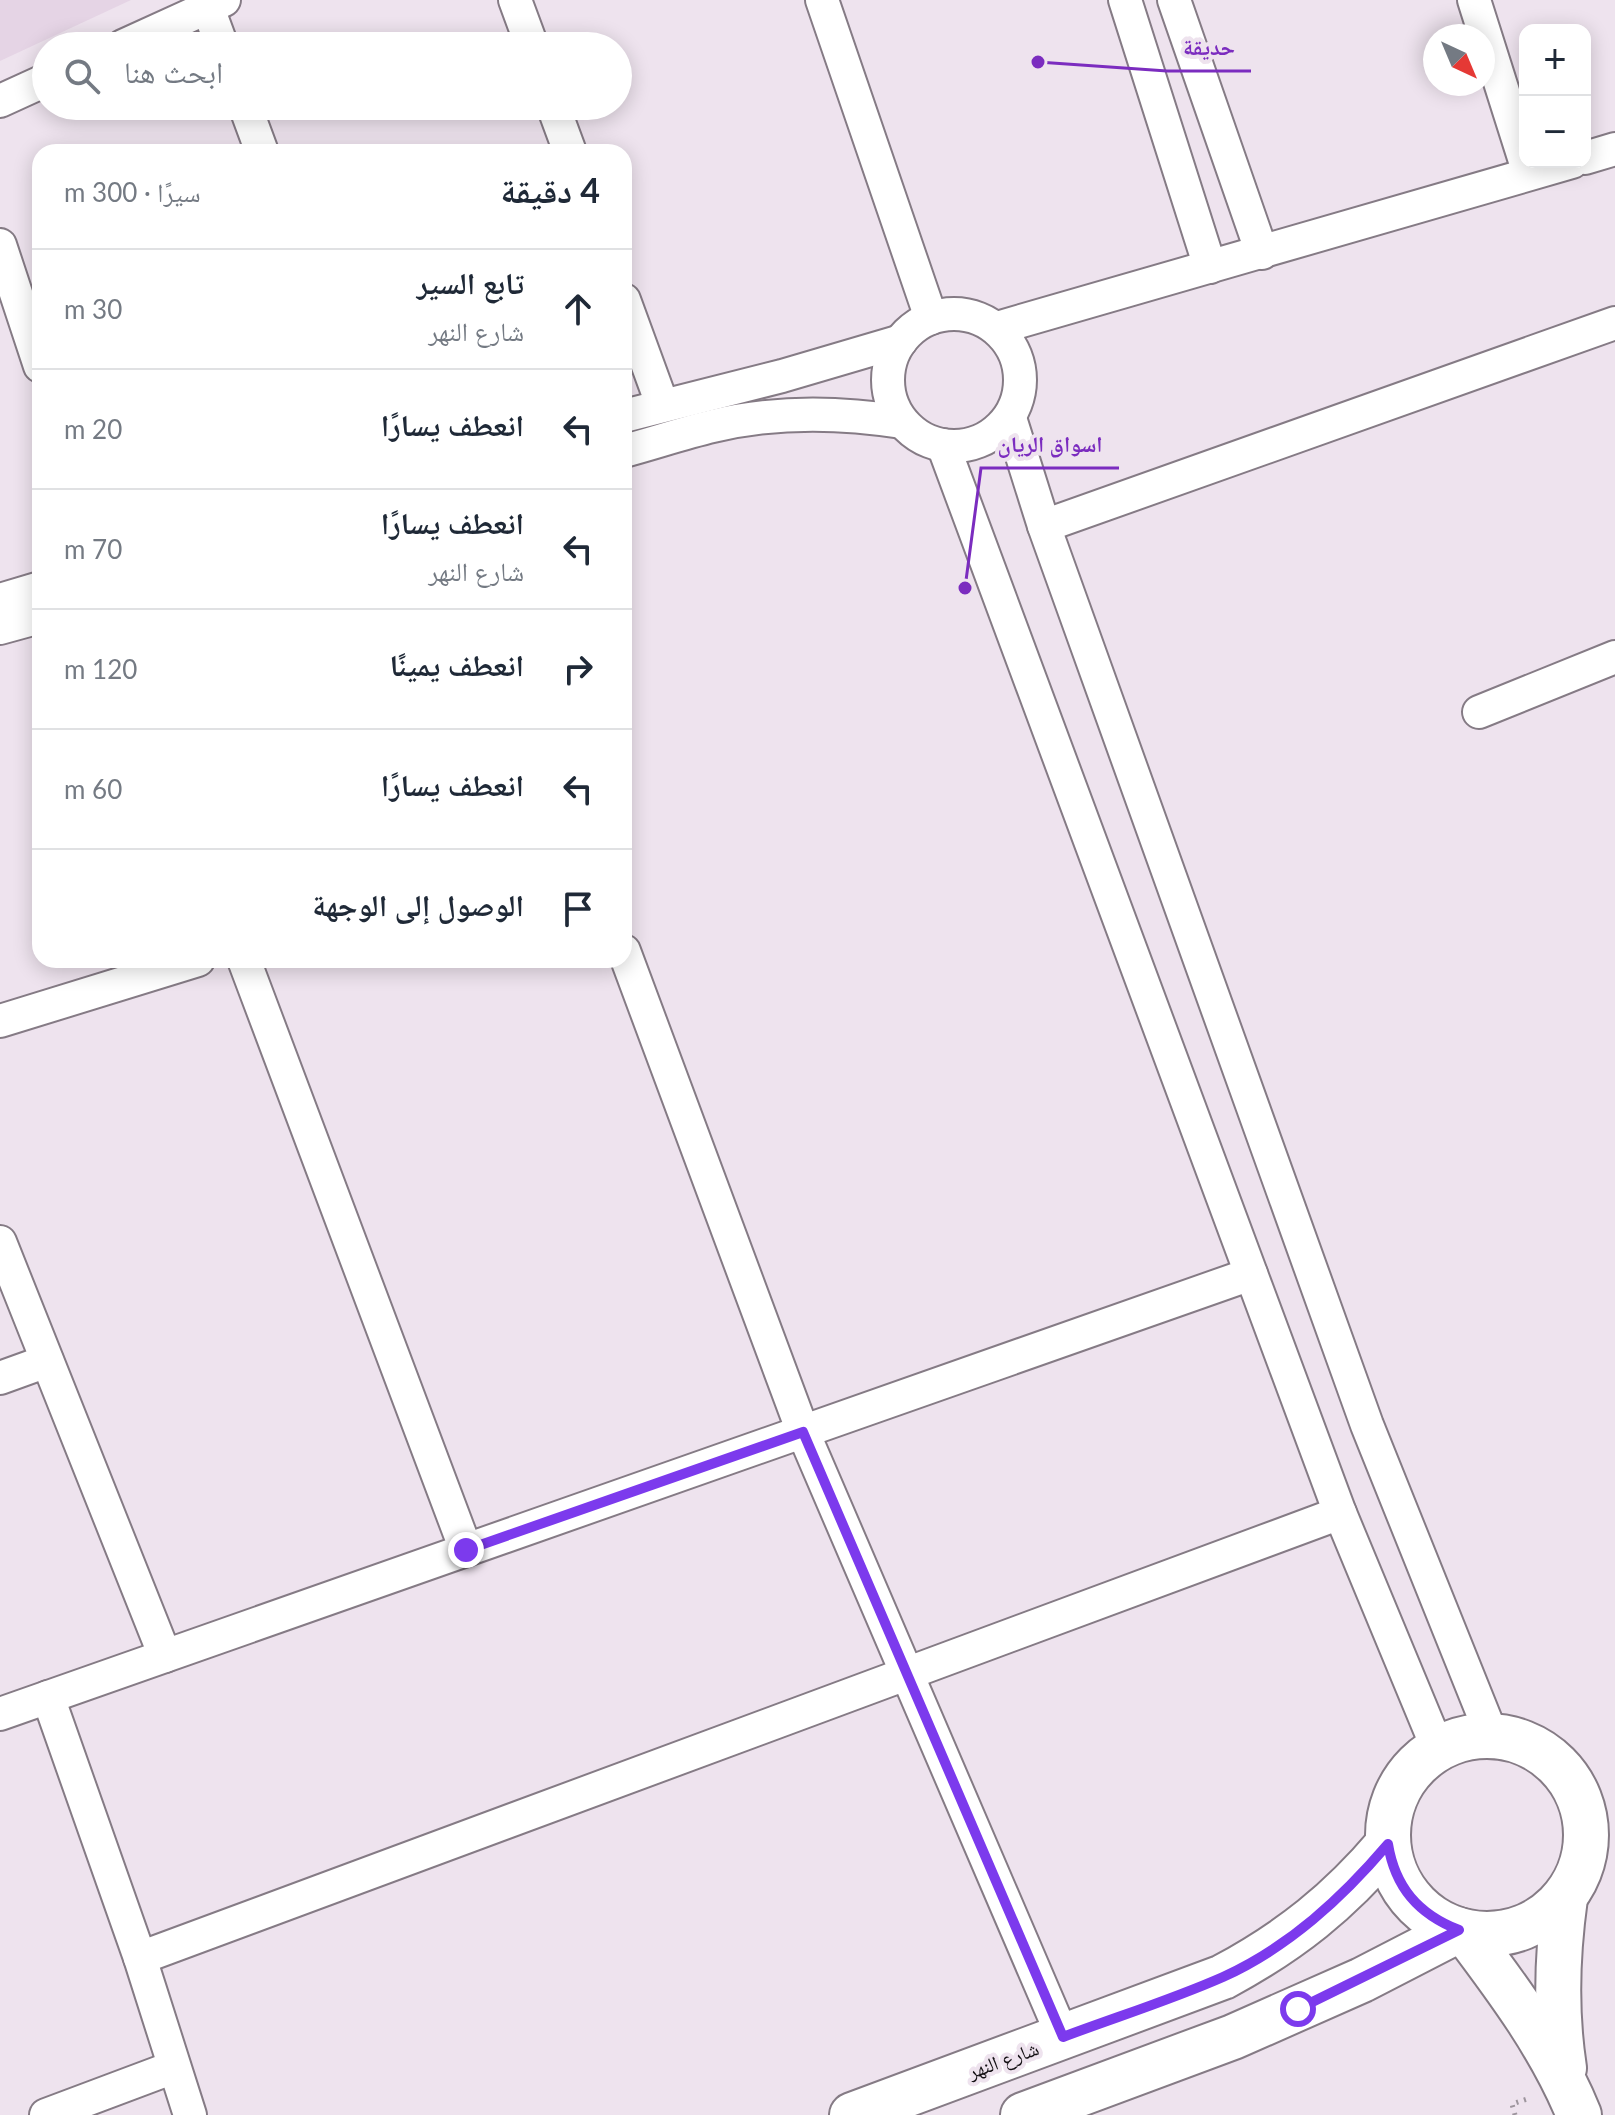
<!DOCTYPE html>
<html lang="ar">
<head>
<meta charset="utf-8">
<style>
	:root { --surface:#fff; --page:#f6f6f7; --text:#1f2937; --muted:#747a83; --line:#e0e1e3 }
	body { margin:0; font-family:Lato,"Noto Naskh Arabic",sans-serif; background:var(--page); color:var(--text); direction:rtl }
	.controls { position:absolute; right:24px; top:24px; display:grid; overflow:hidden; border-radius:16px; box-shadow:0 4px 20px #0003 }
	.controls button { width:72px; height:72px; display:grid; place-items:center; padding:0; border:0; border-bottom:2px solid var(--line); background:var(--surface); color:var(--text); font:40px sans-serif }
	.compass { position:absolute; left:1423px; top:24px; width:72px; height:72px; border-radius:50%; background:var(--surface); box-shadow:0 4px 20px #0003; rotate:136deg }
	.stop { position:absolute; width:24px; height:24px; margin:-18px; border:6px solid #7c3aed; border-radius:50%; background:#fff }
	.stop.end { background:#7c3aed; border-color:#fff; box-shadow:0 2px 8px #0008 }
	.list { margin:0; padding:0; list-style:none }
	h2 { display:flex; justify-content:space-between; align-items:center; height:104px; margin:0; padding:0 32px; font-size:34px }
	h2 small { font-size:26px; font-weight:400; color:var(--muted) }
	.list li { display:grid; grid-template-columns:52px 1fr auto; gap:24px; align-items:center; box-sizing:border-box; height:120px; padding:0 32px; border-top:2px solid var(--line) }
	.list b { display:block; font-size:30px; white-space:nowrap }
	.list p { margin:0; font-size:26px; white-space:nowrap; color:var(--muted) }
	.list em { font-size:26px; font-style:normal; color:var(--muted) }
	.icon { flex:none; width:44px; height:44px; fill:none; stroke:currentColor; stroke-width:2; stroke-linecap:round; stroke-linejoin:round }
	.map { position:relative; flex:none; width:1615px; height:2115px; overflow:hidden; direction:ltr }
	.search { position:absolute; background:var(--surface); box-shadow:0 4px 20px #0003; left:32px; top:32px; width:600px; height:88px; display:flex; align-items:center; gap:20px; box-sizing:border-box; padding:0 28px; border-radius:44px; color:var(--muted); font-size:30px }
	.panel { position:absolute; background:var(--surface); box-shadow:0 4px 20px #0003; left:32px; top:144px; width:600px; height:824px; border-radius:24px; direction:rtl }
	.map>svg:first-child { display:block }
	.built { fill:#e5d4e5 }
	.lines { fill:none; stroke-linecap:round; stroke-linejoin:round }
	.minor-casing { stroke:#857b85; stroke-width:36 }
	.secondary-casing { stroke:#857b85; stroke-width:48 }
	.path { stroke:#9d959d; stroke-width:5; stroke-dasharray:2 6; stroke-linecap:butt }
	.minor { stroke:#fff; stroke-width:32 }
	.secondary { stroke:#fff; stroke-width:44 }
	.route { stroke:#7c3aed; stroke-width:10 }
	.labels { text-anchor:middle; dominant-baseline:central; stroke-width:8; stroke-linejoin:round; paint-order:stroke }
	.street-label { font-size:20px; fill:#130f13; stroke:#eee3ee }
	.leader { fill:none; stroke:#7b2cbf; stroke-width:3 }
	.callout-dot { fill:#7b2cbf; stroke:#eee3ee; stroke-width:3 }
	.callout-label { font-size:22px; text-anchor:middle; font-weight:bold; fill:#7b2cbf; stroke:#eee3ee; stroke-width:8; stroke-linejoin:round; paint-order:stroke }
</style>
</head>
<body>
<div class="map">
<svg width="1615" height="2115" viewBox="0 0 1615 2115">
	<rect width="100%" height="100%" fill="#eee3ee"/>
	<path class="built" d="M0,0H131L0,61Z"/>
	<g class="lines">
		<defs>
			<g id="minor">
				<path d="M515,0L532,46"/>
				<path d="M822,0L931,318"/>
				<path d="M1125,0L1210,267"/>
				<path d="M1174,0L1262,253"/>
				<path d="M1474,0L1525,161"/>
				<path d="M208,8L222,46"/>
				<path d="M123,46L224,0"/>
				<path d="M0,101L46,80"/>
				<path d="M245,106L262,152"/>
				<path d="M553,106L570,152"/>
				<path d="M1585,158L1615,149"/>
				<path d="M0,245L40,366"/>
				<path d="M624,300L662,404"/>
				<circle cx="954" cy="380" r="66"/>
				<path d="M997,328L1572,162"/>
				<path d="M624,416L782,376L901,341"/>
				<path d="M1010,418L1044,526L1367,1425L1492,1736"/>
				<path d="M943,445L1340,1513L1438,1749"/>
				<path d="M624,451C654,443 683,433 713,426C775,411 839,412 902,422"/>
				<path d="M1044,526L1615,323"/>
				<path d="M0,600L40,588"/>
				<path d="M0,628L40,617"/>
				<path d="M1479,712L1615,657"/>
				<path d="M624,951L803,1432L1063,2037"/>
				<path d="M244,960L466,1550"/>
				<path d="M0,1021L198,960"/>
				<path d="M0,1242L165,1656"/>
				<path d="M0,1378L47,1361"/>
				<path d="M48,1697L140,1958L190,2115"/>
				<path d="M0,1714L1251,1274"/>
				<path d="M140,1958L1340,1513"/>
				<path d="M46,2115L174,2067"/>
			</g>
			<g id="secondary">
				<circle cx="1487" cy="1835" r="99"/>
				<path d="M1465,1932C1508,1989 1552,2048 1579,2115"/>
				<path d="M1564,2068C1555,2010 1557,1955 1565,1898"/>
				<path d="M852,2115L1223,1977C1290,1941 1339,1902 1388,1844"/>
				<path d="M1023,2115L1233,2037L1362,1980L1459,1930"/>
			</g>
		</defs>
		<use href="#minor" class="minor-casing"/>
		<use href="#secondary" class="secondary-casing"/>
		<path class="path" d="M1515,2115L1512,2104L1530,2098"/>
		<use href="#minor" class="minor"/>
		<use href="#secondary" class="secondary"/>
	</g>
	<g class="lines">
		<path class="route" d="M466,1550L803,1432L1063,2037C1116,2017 1171,2000 1223,1977C1289,1947 1342,1898 1388,1844C1395,1887 1418,1914 1459,1930L1298,2009"/>
	</g>
	<g class="labels">
		<g class="street-label">
			<text transform="translate(1003 2059) rotate(-20)">شارع النهر</text>
		</g>
	</g>
	<path class="leader" d="M1038 62L1167 71H1251M965 588L981 468H1119"/>
	<g class="callout-dot">
		<circle cx="1038" cy="62" r="8"/>
		<circle cx="965" cy="588" r="8"/>
	</g>
	<g class="callout-label">
		<text x="1209" y="55">حديقة</text>
		<text x="1050" y="452">اسواق الريان</text>
	</g>
</svg>
<div class="controls">
<button>+</button>
<button>−</button>
</div>
<svg class="compass" viewBox="-18 -18 36 36"><path d="M0-13l5 13h-10z" fill="#e53935"/><path d="M0 13l5-13h-10z" fill="#747a83"/></svg>
<div class="stop" style="left:1298px;top:2009px"></div>
<div class="stop end" style="left:466px;top:1550px"></div>
<div class="search"><svg class="icon" aria-label="search" viewBox="0 0 24 24"><circle cx="10" cy="10" r="6"/><path d="M15 15l6 6"/></svg>ابحث هنا</div>
<section class="panel">
<h2>4 دقيقة<small>سيرًا · 300 m</small></h2>
<ul class="list">
<li><svg class="icon" aria-label="ahead" viewBox="0 0 24 24"><path d="M12 20V5M6 11l6-6 6 6"/></svg><div><b>تابع السير</b><p>شارع النهر</p></div><em>30 m</em></li>
<li><svg class="icon" aria-label="left" viewBox="0 0 24 24"><path d="M17 20v-9H6M10 6l-5 5 5 5"/></svg><div><b>انعطف يسارًا</b></div><em>20 m</em></li>
<li><svg class="icon" aria-label="left" viewBox="0 0 24 24"><path d="M17 20v-9H6M10 6l-5 5 5 5"/></svg><div><b>انعطف يسارًا</b><p>شارع النهر</p></div><em>70 m</em></li>
<li><svg class="icon" aria-label="right" viewBox="0 0 24 24"><path d="M7 20v-9h11M14 6l5 5-5 5"/></svg><div><b>انعطف يمينًا</b></div><em>120 m</em></li>
<li><svg class="icon" aria-label="left" viewBox="0 0 24 24"><path d="M17 20v-9H6M10 6l-5 5 5 5"/></svg><div><b>انعطف يسارًا</b></div><em>60 m</em></li>
<li><svg class="icon" aria-label="arrive" viewBox="0 0 24 24"><path d="M6 21V4h12l-3 4 3 4H6"/></svg><div><b>الوصول إلى الوجهة</b></div></li>
</ul>
</section>
</div>
</body>
</html>
